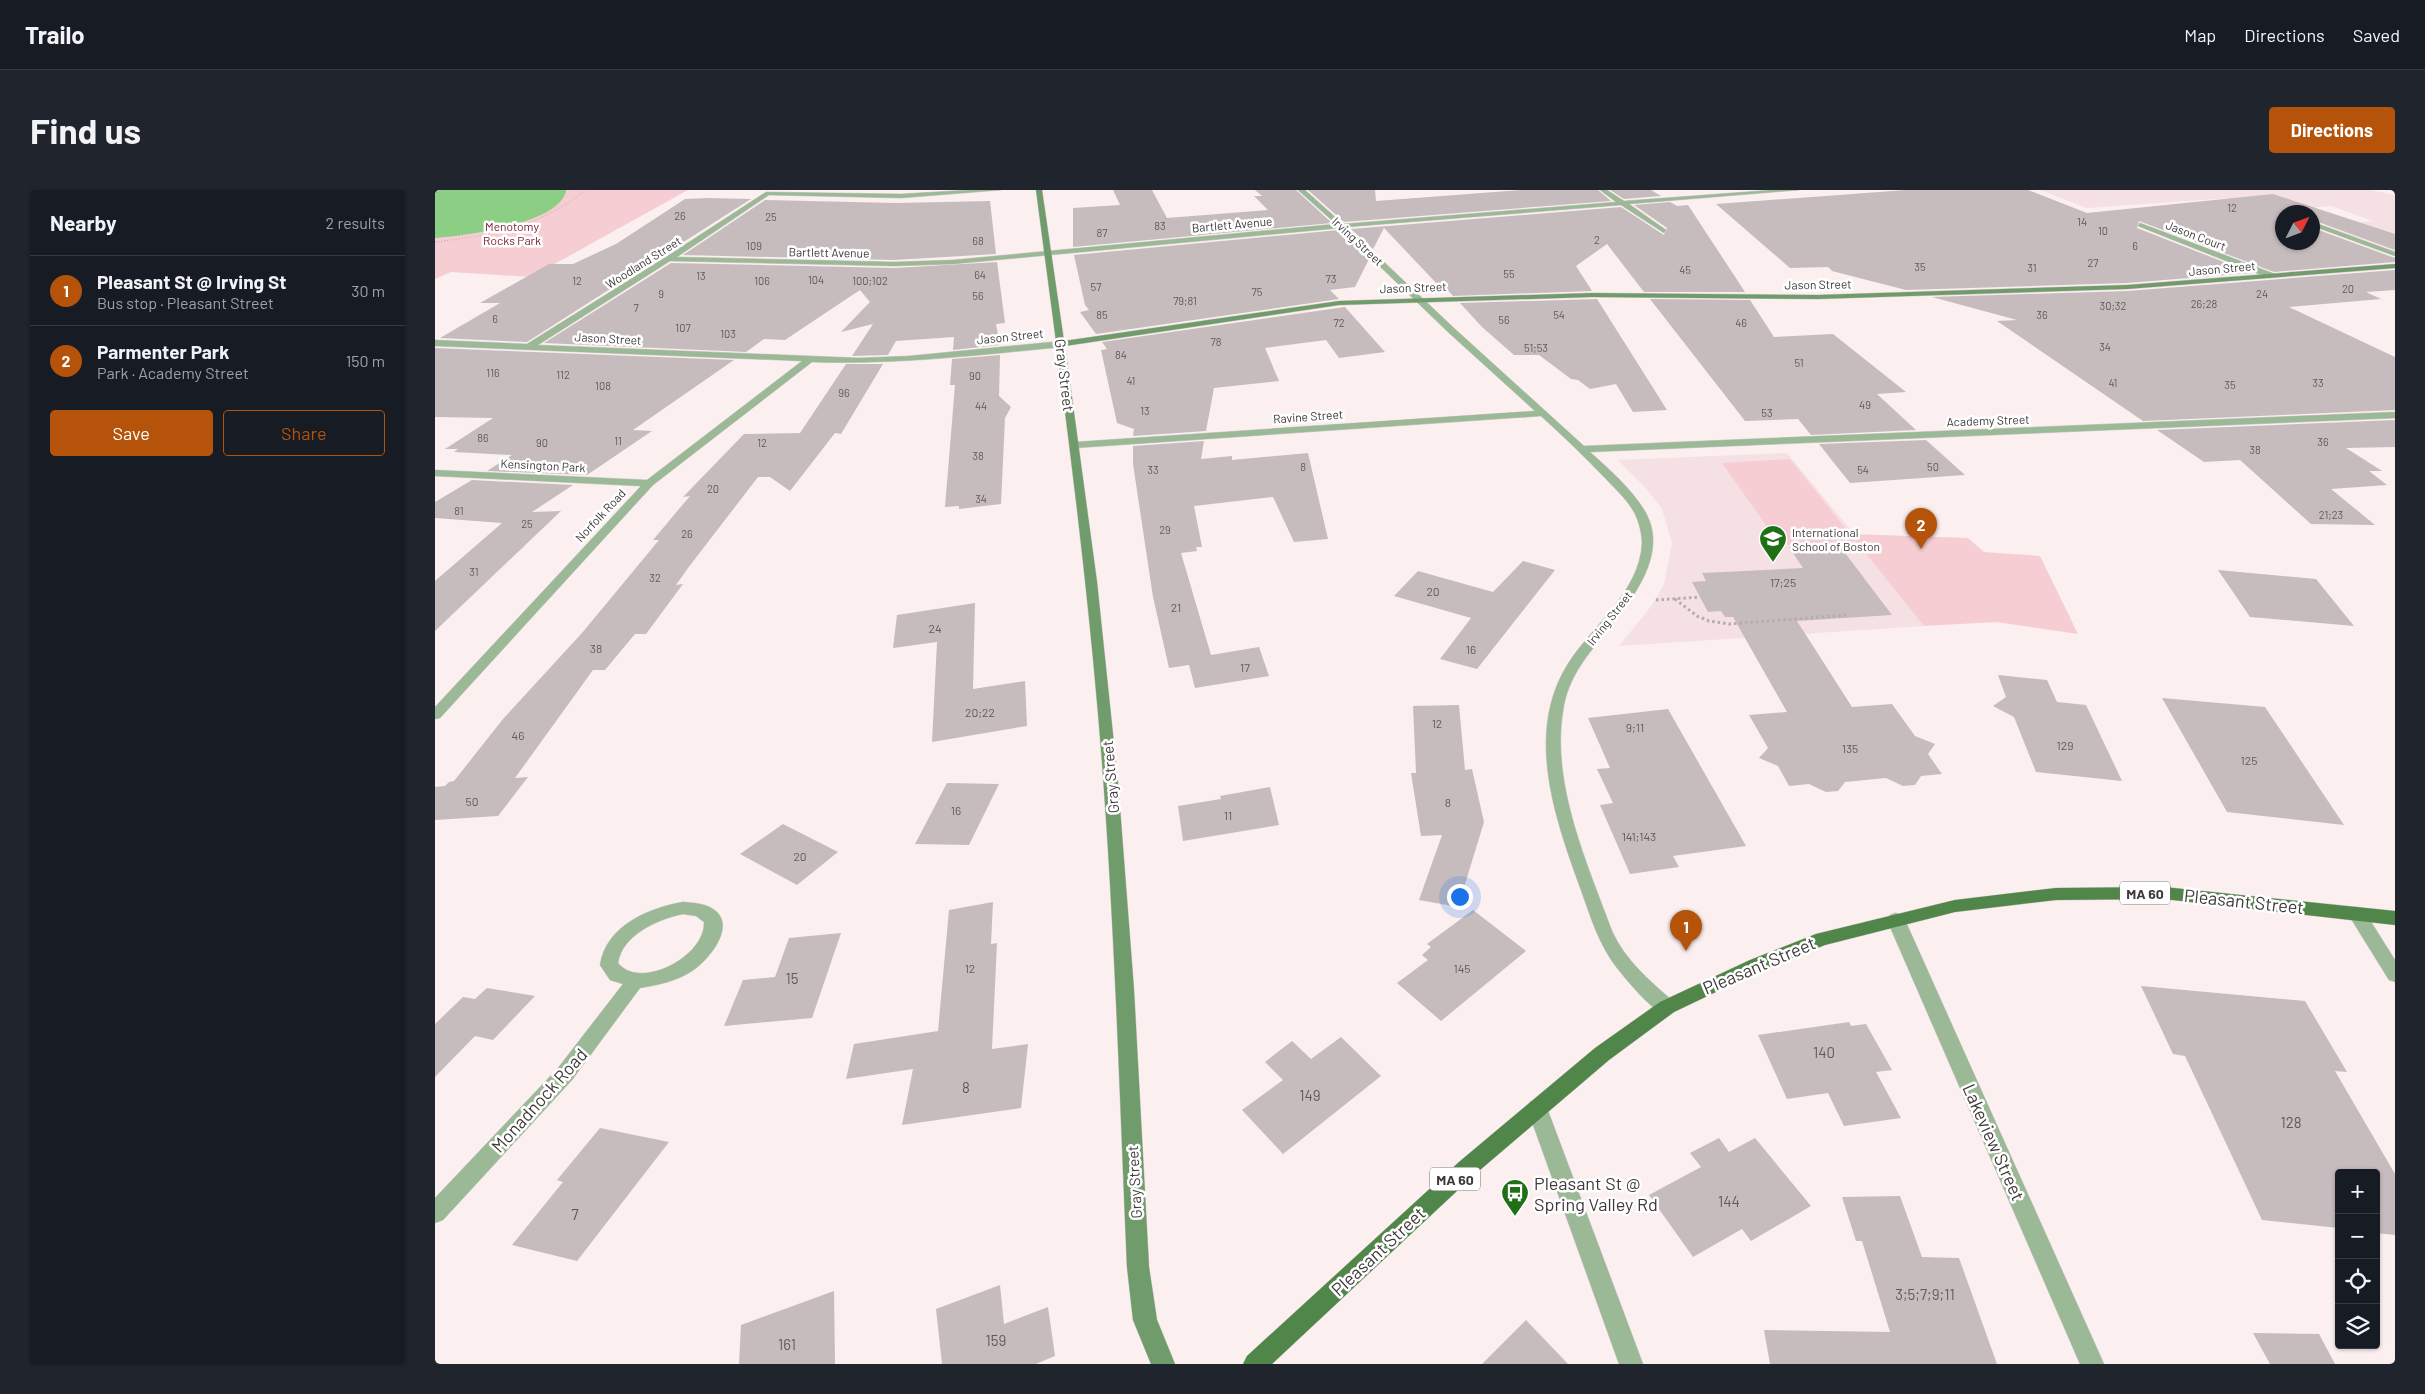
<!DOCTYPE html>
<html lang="en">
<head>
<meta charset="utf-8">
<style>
	:root { --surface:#171b24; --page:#20242c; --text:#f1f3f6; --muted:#9ea1a6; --line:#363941; --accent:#b45309 }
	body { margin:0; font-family:Barlow,sans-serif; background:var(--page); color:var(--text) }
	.controls { position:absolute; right:15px; bottom:15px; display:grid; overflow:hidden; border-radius:5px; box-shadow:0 1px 4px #0004 }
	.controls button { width:45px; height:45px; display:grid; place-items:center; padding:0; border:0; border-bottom:1px solid var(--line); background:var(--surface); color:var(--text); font:25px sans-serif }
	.compass { position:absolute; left:1840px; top:15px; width:45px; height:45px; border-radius:50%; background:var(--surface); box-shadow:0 1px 4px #0004; rotate:48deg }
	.you { position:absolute; left:1024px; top:706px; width:18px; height:18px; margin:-12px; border:4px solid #fff; border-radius:50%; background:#1a73e8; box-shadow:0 0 0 8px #1a73e833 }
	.badge { display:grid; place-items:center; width:32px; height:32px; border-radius:50%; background:var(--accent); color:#fff; font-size:16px; font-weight:700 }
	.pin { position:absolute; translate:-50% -41px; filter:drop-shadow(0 1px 2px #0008) }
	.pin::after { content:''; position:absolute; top:26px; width:18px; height:15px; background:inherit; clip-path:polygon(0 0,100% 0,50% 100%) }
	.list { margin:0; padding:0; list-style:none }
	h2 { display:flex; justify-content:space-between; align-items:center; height:65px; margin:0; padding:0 20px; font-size:21px }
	h2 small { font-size:16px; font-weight:400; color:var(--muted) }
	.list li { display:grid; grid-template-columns:32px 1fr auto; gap:15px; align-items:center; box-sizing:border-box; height:70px; padding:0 20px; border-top:1px solid var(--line) }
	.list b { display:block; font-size:19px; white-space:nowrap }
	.list p { margin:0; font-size:16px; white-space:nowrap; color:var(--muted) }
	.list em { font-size:16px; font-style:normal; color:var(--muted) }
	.actions { display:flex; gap:10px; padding:15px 20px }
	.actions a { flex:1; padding:11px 0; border:1px solid var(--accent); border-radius:5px; text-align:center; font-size:18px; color:var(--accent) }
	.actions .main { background:var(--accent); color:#fff }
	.icon { flex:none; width:28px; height:28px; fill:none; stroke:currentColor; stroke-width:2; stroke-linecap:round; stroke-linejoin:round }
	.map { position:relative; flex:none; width:1960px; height:1174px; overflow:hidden; border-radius:5px }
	header { display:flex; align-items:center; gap:30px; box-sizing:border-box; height:70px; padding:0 25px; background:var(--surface); border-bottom:1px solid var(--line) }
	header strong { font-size:24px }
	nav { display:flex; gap:28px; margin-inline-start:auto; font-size:18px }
	.intro { display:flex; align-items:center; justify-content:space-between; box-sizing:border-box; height:120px; padding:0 30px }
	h1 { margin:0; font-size:35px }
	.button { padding:12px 22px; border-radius:5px; background:var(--accent); color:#fff; font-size:18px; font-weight:700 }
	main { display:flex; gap:30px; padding:0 30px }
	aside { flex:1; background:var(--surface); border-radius:5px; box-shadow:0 1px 4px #0004 }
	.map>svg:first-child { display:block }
	.built { fill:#f5e0e3 }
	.green { fill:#f6cdd3 }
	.water { fill:#8ccf84 }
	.building { fill:#c7bcbd }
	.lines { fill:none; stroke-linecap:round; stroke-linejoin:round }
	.street-casing { stroke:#d5cbcc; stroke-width:1 }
	.secondary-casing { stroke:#d5cbcc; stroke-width:1 }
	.primary-casing { stroke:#d5cbcc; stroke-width:1 }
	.path-far1 { stroke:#b5acac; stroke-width:1; stroke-dasharray:1 2; stroke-linecap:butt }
	.path { stroke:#b5acac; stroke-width:3; stroke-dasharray:2.5 3; stroke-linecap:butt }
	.street { fill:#9bb897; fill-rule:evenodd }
	.secondary { fill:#709b6b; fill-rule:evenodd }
	.primary { fill:#50864a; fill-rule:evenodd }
	.labels { text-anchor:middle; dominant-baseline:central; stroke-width:5; stroke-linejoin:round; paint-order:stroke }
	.far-number-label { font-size:11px; fill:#615a5b }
	.far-street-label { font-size:12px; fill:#3f3a3a; stroke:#fff }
	.far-park-label { font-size:12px; fill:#721933; stroke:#fff }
	.far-poi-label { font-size:12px; fill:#3f3a3a; stroke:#fff; text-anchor:start }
	.number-label { font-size:12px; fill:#615a5b }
	.shield { fill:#fff; stroke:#797575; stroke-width:1 }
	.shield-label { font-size:14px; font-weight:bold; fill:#3f3a3a }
	.street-label { font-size:15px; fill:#3f3a3a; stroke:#fff }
	.near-number-label { font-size:15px; fill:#615a5b }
	.near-street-label { font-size:18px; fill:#3f3a3a; stroke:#fff }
	.near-poi-label { font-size:18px; fill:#3f3a3a; stroke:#fff; text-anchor:start }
</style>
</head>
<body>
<header>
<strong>Trailo</strong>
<nav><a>Map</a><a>Directions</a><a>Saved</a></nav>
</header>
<div class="intro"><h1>Find us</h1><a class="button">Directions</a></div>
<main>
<aside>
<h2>Nearby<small>2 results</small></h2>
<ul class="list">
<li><span class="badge">1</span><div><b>Pleasant St @ Irving St</b><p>Bus stop · Pleasant Street</p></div><em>30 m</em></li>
<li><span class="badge">2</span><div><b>Parmenter Park</b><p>Park · Academy Street</p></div><em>150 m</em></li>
</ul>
<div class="actions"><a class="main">Save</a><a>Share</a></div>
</aside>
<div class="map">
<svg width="1960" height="1174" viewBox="0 0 1960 1174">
	<rect width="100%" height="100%" fill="#fbeff0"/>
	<g class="built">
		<path d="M1605,0H1935L1960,5V61L1889,35L1938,31L1896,16L1833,22L1794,8L1652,18Z"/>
		<path d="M1352,263L1425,351L1489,436L1184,456L1217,415L1229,394L1237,353L1227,319L1210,297L1183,270Z"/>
	</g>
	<g class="green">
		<path d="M0,0H253L96,87L16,82L0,89Z"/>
		<path d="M1355,269L1415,344L1533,348L1549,362L1605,366L1643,444L1561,432L1489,436L1421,351L1345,355L1287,273Z"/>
	</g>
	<path class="water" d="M0,0H131V1C124,34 29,46 0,48Z"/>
	<g class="building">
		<path d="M678,0H717L732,28L833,20L819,6H827L820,0H861L897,33L638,57V18L685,15Z"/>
		<path d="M873,0H940L941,11L1086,0H1163L1176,11L909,32Z"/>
		<path d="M1175,0H1216L1226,6L1189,9Z"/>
		<path d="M1471,0H1593L1652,23L1838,4L1960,44V60L1878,30V22H1848V52H1878V38L1960,68V72L1839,82L1704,31L1702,38L1817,83L1692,93L1471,100L1397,81L1393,77L1355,78L1281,14Z"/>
		<path d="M274,8L316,9L92,152L5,148L65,113H45L114,74H138L181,54L250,9Z"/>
		<path d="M330,10L461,13L555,11L561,64L459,70L248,65Z"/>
		<path d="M1235,12L1242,16L1253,15L1310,102H1209L1172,54L1141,76L1157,101L1018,106L1009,96H1004L949,38L938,59L916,39L1186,17L1229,45L1232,38L1199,15Z"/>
		<path d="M904,40L934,69L920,97L895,100L904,109L661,144L645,122L654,120L650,115L639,65Z"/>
		<path d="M562,72L570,133L561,134L565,155L518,160L519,147L461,151L453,165L417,166L438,134L406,142L435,112L425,100L350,150L329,149L311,162L109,153L236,73L459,78Z"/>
		<path d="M1960,80V100L1931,102L1946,109L1854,117L1960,167V220L1708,231L1562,131L1582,130L1497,107L1692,101Z"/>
		<path d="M1162,109L1232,220L1198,222L1181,194L1155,199L1143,190L1136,189L1104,165H1079L1047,137L1025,113Z"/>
		<path d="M1215,109L1315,110L1339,147L1398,144L1471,202L1442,204L1481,240L1376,245L1363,229L1310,231Z"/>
		<path d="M910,117L950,162L904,168L891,150L830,158L844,191L779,198L771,241L698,246L699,239L682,233L666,160L672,159L667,152Z"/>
		<path d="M0,158L299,170L198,240L217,241L152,285L52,281L77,265L19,262L23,259H10L58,228L0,227Z"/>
		<path d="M565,165L564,206L576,217L570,228L566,314L524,319V316L510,317L520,195H515L517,169Z"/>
		<path d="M411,174H448L406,244L400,243L355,301L335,287H323L253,378L241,395L248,394L211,444H200L170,480H158L80,588L93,587L63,626L0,630V597L10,596L14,592L19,591L68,529L147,443L224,350H218L255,306L248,307L309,244L365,243Z"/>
		<path d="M1960,230V257L1911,258L1947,281H1934L1952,295L1896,299L1940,335L1876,334L1805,270L1769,272L1722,240Z"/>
		<path d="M1491,250L1530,285L1415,293L1384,254Z"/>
		<path d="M769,251L766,269L797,266V270L873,263L893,349L859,352L838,307L759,316L767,357H761L762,361L746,363L776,465L824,457L834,486L760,498L754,475L734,478L718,407L698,274V256Z"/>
		<path d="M37,290L138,295L97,322L126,321L0,441V391L67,333L0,328V312Z"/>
		<path d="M1404,355L1457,425L1362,431L1417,517L1457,514L1480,546L1500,554L1493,564L1507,584L1486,586L1480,595L1468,596L1451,588L1410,592L1403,601L1391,602L1374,594L1354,596L1343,576L1324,568L1333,558L1314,525L1352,522L1298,427H1290L1286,421L1273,422L1257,392L1271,391L1267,383L1368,378L1354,357Z"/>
		<path d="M1088,371L1120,380L1042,479L1005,469L1036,428L959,406L983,381L1058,402Z"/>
		<path d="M1783,380L1881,389L1919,436L1815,427Z"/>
		<path d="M540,413L538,499L590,491L592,536L497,552L502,452L458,458L462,425Z"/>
		<path d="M1563,485L1612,490L1622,512L1651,515L1687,591L1601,582L1579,527L1558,516L1571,507Z"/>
		<path d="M1727,508L1830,517L1909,635L1792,622Z"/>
		<path d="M1024,515L1030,580L1037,579L1049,632L1023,717L984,710L1007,645L986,646L976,583H981L978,516Z"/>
		<path d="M1233,519L1311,656L1238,666L1244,677L1195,684L1165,615L1178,613L1162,579L1175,578L1153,528Z"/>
		<path d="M512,593L564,594L534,655L480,654Z"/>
		<path d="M835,597L844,635L748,651L743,616L786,609L785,606Z"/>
		<path d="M348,634L403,662L362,695L305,664Z"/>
		<path d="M558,712L556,754L562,753L557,859L593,854L586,918L467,935L478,879L411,889L419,854L503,841L514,720Z"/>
		<path d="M1038,720L1091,761L1006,831L962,793L993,770L987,765L996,757L992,754Z"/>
		<path d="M406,743L377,828L289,836L308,790L340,787L354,748Z"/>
		<path d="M1706,796L1870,811L1912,882L1900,881L1960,984V1045L1941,1043V983H1904V1038L1827,1030L1750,866L1738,864Z"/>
		<path d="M52,798L100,806L58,850L40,846L0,887V834L28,807L40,809Z"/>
		<path d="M1414,832L1416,836L1431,834L1457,880L1441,882L1466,928L1409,936L1393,903L1352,909L1323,845Z"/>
		<path d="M906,847L946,886L848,964L807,920L848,890L830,872L857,851L876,869Z"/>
		<path d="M165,938L234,952L142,1071L77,1055L128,992L122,990Z"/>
		<path d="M1284,948L1294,962L1320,948L1376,1016L1316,1051L1307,1039L1258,1067L1214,1005L1266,977L1255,963Z"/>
		<path d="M1465,1006L1487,1067L1524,1068L1562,1174H1335L1329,1140L1455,1142L1427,1051H1421L1407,1007Z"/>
		<path d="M565,1095L569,1134L613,1117L620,1166L601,1174H507L501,1119Z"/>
		<path d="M399,1101L400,1174H304L306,1135Z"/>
		<path d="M1091,1130L1133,1174H1047Z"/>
		<path d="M1818,1143L1884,1144L1900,1174H1835Z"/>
	</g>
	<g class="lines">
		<defs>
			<g id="street">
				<path d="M533,0H566L466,8L334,5L242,67L459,72L518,70L901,34L863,0H870L908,34L1181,12L1165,0H1172L1189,11L1337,0H1364L1194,14L1231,40L1229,43L1186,15L912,37L1020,139L1149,256L1960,222V228L1155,262C1175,280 1198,300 1211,323C1240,377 1172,435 1146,475C1137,488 1130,505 1128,521C1116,594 1152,673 1177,741C1190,770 1215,791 1239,812L1241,817L1239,822C1237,823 1233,824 1231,824C1219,824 1190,788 1182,778C1164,755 1156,728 1146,700C1121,631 1090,546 1131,477C1154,438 1205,403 1207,353C1207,344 1204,332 1200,324C1193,310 1181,300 1171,289C1150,267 1128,246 1106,226L640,258L635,255L640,252L1100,221L1014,143L905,38L518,74L459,76L235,71L103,155L424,168L474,166L627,151L631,154L627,157C544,165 461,175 377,172L218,295L5,528L0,529V517L206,296L0,286V280L212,290L367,171L0,156V150L92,154L231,67L331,2L466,4Z"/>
				<path d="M1878,32L1960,62V66L1878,36Z"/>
				<path d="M1705,33L1840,84L1841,86L1834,88L1703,36Z"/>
				<path d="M248,712C258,713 269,713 278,719C303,735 273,771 257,781C242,791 223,795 205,798L137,890L8,1030L0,1033V1008L123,878L188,794L175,790L165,775C171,736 213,718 248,712ZM248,724L261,726L269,732C271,766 205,801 183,773C187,745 223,729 248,724Z"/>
				<path d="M1922,717L1928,719L1960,770V792L1954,790L1913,724L1916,719Z"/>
				<path d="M1461,723L1467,725L1470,730L1669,1174H1645L1452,730L1455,725Z"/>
				<path d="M1102,909L1109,912L1112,918L1208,1174H1184L1092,918L1095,912Z"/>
			</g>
			<path id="secondary" d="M601,0H607L629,151L904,111L1157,103L1383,105L1692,95L1960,74V78L1692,99L1383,109L1157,107L904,115L630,156L662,392L683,592L699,800L714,1077L722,1130L740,1174H716L698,1130L692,1077C684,892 679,708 663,523C648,348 624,174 601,0Z"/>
			<path id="primary" d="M1729,697L1960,721V735L1729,709L1621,710L1520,722L1390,755L1327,780L1239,822L1174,870L1038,986L837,1174H808L812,1166L1024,972L1160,858L1225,812L1315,770L1381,744L1520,710L1621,698Z"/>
		</defs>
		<use href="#street" class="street-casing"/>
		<use href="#secondary" class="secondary-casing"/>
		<use href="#primary" class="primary-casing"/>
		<path class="path-far1" d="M0,52C57,45 105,37 151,0"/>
		<g class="path">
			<path d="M1240,409L1262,426L1274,431L1294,434L1412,425"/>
			<path d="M1221,410L1265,407"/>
		</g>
		<use href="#street" class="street"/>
		<use href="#secondary" class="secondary"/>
		<use href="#primary" class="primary"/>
	</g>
	<defs>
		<symbol id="school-pin" viewBox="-11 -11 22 30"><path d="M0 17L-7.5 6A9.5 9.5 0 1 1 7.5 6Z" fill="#207018" stroke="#fff"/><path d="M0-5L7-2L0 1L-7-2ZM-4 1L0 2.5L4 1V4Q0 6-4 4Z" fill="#fff"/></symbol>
		<symbol id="bus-pin" viewBox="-11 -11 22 30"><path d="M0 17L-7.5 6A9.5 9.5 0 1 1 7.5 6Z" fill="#207018" stroke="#fff"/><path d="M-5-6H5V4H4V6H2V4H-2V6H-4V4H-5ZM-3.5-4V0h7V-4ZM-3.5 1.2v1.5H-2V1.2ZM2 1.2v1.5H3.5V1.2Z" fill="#fff"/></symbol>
	</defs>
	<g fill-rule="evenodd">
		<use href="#school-pin" x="1322" y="333" width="32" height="43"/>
		<use href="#bus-pin" x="1064" y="987" width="32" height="43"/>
	</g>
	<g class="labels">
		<g class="far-number-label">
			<text x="1797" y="17">12</text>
			<text x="245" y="25">26</text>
			<text x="336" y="26">25</text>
			<text x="1647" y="31">14</text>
			<text x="725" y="35">83</text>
			<text x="1668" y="40">10</text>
			<text x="667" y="42">87</text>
			<text x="1162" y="49">2</text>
			<text x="543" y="50">68</text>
			<text x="319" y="55">109</text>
			<text x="1700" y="55">6</text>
			<text x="1658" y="72">27</text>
			<text x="1485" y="76">35</text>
			<text x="1597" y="77">31</text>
			<text x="1250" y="79">45</text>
			<text x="1074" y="83">55</text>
			<text x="545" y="84">64</text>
			<text x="266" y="85">13</text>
			<text x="896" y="88">73</text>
			<text x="381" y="89">104</text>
			<text x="142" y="90">12</text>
			<text x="327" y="90">106</text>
			<text x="435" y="90">100;102</text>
			<text x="661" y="96">57</text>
			<text x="1913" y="98">20</text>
			<text x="822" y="101">75</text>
			<text x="226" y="103">9</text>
			<text x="1827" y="103">24</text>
			<text x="543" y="105">56</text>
			<text x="750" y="110">79;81</text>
			<text x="1769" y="113">26;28</text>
			<text x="1678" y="115">30;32</text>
			<text x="201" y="117">7</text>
			<text x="667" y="124">85</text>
			<text x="1124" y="124">54</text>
			<text x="1607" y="124">36</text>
			<text x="60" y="128">6</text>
			<text x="1069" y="129">56</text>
			<text x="904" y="132">72</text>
			<text x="1306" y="132">46</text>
			<text x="248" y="137">107</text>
			<text x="293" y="143">103</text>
			<text x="781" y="151">78</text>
			<text x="1670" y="156">34</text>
			<text x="1101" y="157">51;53</text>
			<text x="686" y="164">84</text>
			<text x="1364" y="172">51</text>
			<text x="58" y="182">116</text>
			<text x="128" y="184">112</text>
			<text x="540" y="185">90</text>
			<text x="696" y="190">41</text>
			<text x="1678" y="192">41</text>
			<text x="1883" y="192">33</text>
			<text x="1795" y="194">35</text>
			<text x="168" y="195">108</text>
			<text x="409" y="202">96</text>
			<text x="1430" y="214">49</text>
			<text x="546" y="215">44</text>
			<text x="710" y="220">13</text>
			<text x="1332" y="222">53</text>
			<text x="48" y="247">86</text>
			<text x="183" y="250">11</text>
			<text x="1888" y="251">36</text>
			<text x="107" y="252">90</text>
			<text x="327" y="252">12</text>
			<text x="1820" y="259">38</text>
			<text x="543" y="265">38</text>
			<text x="868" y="276">8</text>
			<text x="1498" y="276">50</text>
			<text x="718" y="279">33</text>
			<text x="1428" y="279">54</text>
			<text x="278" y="298">20</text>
			<text x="546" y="308">34</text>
			<text x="24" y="320">81</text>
			<text x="1896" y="324">21;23</text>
			<text x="92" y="333">25</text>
			<text x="730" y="339">29</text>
			<text x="252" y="343">26</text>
			<text x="39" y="381">31</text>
			<text x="220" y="387">32</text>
		</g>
		<g class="far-street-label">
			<text transform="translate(797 34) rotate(-5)">Bartlett Avenue</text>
			<text transform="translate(1761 45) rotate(21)">Jason Court</text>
			<text transform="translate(923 51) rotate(43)">Irving Street</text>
			<text transform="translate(394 62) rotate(1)">Bartlett Avenue</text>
			<text transform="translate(208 72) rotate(-32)">Woodland Street</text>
			<text transform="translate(1787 78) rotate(-5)">Jason Street</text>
			<text transform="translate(1383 94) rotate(-1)">Jason Street</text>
			<text transform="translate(978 97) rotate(-2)">Jason Street</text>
			<text transform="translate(575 146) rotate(-6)">Jason Street</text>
			<text transform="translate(173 148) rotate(3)">Jason Street</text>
			<text transform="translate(873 226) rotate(-4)">Ravine Street</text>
			<text transform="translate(1553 230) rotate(-2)">Academy Street</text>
			<text transform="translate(108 275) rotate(3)">Kensington Park</text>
			<text transform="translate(165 325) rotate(-47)">Norfolk Road</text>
			<text transform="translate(1174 428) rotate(-52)">Irving Street</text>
		</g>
		<g class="far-park-label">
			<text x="77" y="36">Menotomy<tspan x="77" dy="14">Rocks Park</tspan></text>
		</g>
		<g class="far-poi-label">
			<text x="1357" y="342">International<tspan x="1357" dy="14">School of Boston</tspan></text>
		</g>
		<g class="number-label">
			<text x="1348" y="392">17;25</text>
			<text x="998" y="401">20</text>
			<text x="741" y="417">21</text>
			<text x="500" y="438">24</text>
			<text x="161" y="458">38</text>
			<text x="1036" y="459">16</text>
			<text x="810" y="477">17</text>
			<text x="545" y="522">20;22</text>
			<text x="1002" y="533">12</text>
			<text x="1200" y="537">9;11</text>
			<text x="83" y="545">46</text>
			<text x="1630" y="555">129</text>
			<text x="1415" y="558">135</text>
			<text x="1814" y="570">125</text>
			<text x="37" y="611">50</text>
			<text x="1013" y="612">8</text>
			<text x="521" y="620">16</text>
			<text x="793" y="625">11</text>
			<text x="1204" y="646">141;143</text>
			<text x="365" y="666">20</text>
			<text x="535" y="778">12</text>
			<text x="1027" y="778">145</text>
		</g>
		<g class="shield">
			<rect x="1685" y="691.5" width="50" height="23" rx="4"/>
			<rect x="995" y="977.5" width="50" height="23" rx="4"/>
		</g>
		<g class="shield-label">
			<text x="1710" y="703">MA 60</text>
			<text x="1020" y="989">MA 60</text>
		</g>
		<g class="street-label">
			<text transform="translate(630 185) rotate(83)">Gray Street</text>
			<text transform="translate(675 587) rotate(-95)">Gray Street</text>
			<text transform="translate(699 992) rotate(-93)">Gray Street</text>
		</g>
		<g class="near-number-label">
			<text x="357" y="788">15</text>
			<text x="1389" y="862">140</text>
			<text x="531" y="897">8</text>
			<text x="875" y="905">149</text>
			<text x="1856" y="932">128</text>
			<text x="1294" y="1011">144</text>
			<text x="140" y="1024">7</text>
			<text x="1490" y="1104">3;5;7;9;11</text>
			<text x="561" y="1150">159</text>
			<text x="352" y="1154">161</text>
		</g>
		<g class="near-street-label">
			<text transform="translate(1809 711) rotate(6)">Pleasant Street</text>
			<text transform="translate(1324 775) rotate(-23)">Pleasant Street</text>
			<text transform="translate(104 910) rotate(-48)">Monadnock Road</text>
			<text transform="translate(1559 952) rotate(66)">Lakeview Street</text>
			<text transform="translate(943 1061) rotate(-43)">Pleasant Street</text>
		</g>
		<g class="near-poi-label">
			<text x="1099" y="993">Pleasant St @<tspan x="1099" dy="21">Spring Valley Rd</tspan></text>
		</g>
	</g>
</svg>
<div class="controls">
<button>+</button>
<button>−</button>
<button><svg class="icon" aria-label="locate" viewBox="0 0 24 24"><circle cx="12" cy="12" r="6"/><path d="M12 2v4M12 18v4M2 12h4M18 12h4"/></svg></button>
<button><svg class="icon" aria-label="layers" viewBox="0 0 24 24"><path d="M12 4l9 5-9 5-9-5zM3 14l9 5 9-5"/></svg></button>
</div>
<svg class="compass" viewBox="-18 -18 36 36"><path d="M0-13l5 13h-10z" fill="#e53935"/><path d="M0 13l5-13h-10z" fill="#9ea1a6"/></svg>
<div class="you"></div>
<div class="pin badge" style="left:1251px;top:761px">1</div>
<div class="pin badge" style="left:1486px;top:359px">2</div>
</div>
</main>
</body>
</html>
